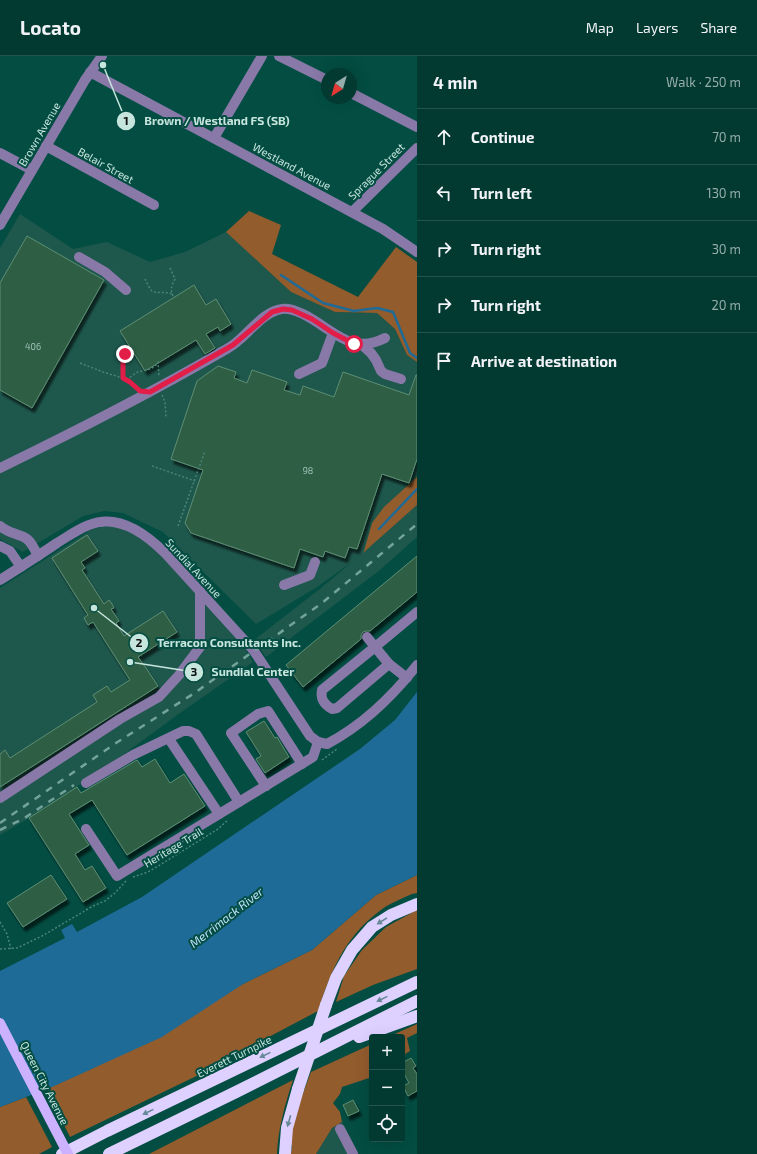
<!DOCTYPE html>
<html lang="en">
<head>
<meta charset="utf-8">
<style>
	:root { --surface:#023a32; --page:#10453e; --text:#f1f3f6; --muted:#96adac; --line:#23544d }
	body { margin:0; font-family:"Exo 2",sans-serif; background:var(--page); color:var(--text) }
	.controls { position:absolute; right:12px; bottom:12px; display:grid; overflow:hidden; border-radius:4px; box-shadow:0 4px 16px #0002 }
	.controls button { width:36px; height:36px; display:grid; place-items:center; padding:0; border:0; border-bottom:1px solid var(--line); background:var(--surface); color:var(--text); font:20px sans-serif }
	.compass { position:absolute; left:321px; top:12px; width:36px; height:36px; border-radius:50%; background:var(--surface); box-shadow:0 4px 16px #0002; rotate:217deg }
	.stop { position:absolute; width:12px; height:12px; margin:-9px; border:3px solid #e11d48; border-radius:50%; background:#fff }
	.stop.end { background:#e11d48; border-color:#fff; box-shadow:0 1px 4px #0008 }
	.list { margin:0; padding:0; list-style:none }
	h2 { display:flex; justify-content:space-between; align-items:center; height:52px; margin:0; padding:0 16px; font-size:17px }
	h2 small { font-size:13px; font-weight:400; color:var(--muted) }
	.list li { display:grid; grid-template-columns:26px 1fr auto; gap:12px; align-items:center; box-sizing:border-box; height:56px; padding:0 16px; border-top:1px solid var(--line) }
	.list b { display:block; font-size:15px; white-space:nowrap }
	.list em { font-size:13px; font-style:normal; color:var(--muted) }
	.icon { flex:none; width:22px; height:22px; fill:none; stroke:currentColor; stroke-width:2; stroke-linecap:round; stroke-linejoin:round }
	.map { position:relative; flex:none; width:417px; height:1098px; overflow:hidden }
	header { display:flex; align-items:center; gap:24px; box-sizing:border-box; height:56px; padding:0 20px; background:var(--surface); border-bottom:1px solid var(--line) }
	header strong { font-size:19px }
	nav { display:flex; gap:22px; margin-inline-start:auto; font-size:14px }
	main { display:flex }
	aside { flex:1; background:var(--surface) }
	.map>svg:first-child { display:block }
	.built { fill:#1e584d }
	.green { fill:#935c2d }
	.water { fill:#1e6b97 }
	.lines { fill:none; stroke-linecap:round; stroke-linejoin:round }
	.stream { stroke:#1e6b97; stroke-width:2.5 }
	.building { fill:#2e5e45; stroke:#5d8e73; filter:url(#shadow) }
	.path { stroke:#498379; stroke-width:1.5; stroke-dasharray:2 2; stroke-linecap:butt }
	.minor { stroke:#8879a8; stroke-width:10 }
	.highway { stroke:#dfd1ff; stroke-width:12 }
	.rail { stroke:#72a49b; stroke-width:2.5; stroke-dasharray:7 7; stroke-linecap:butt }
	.major-bridge { stroke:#cbb1fe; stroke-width:10 }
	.highway-bridge { stroke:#dfd1ff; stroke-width:12 }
	.oneway { fill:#668897 }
	.route { stroke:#e11d48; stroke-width:5 }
	.labels { text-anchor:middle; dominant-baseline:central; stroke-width:4; stroke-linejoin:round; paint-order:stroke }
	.number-label { font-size:9px; fill:#a0c3b7 }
	.street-label { font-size:11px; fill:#c6e5dd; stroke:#034d42 }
	.water-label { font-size:12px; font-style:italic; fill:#bfe3fd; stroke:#034d42 }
	.leader { fill:none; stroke:#c6e5dd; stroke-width:1.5 }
	.callout-dot { fill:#c6e5dd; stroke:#034d42; stroke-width:1.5 }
	.mark-label { font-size:12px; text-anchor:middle; font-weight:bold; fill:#111 }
	.callout-label { font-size:12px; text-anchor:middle; font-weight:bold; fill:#c6e5dd; stroke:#034d42; stroke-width:4; stroke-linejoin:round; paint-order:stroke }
</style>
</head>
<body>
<header>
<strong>Locato</strong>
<nav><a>Map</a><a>Layers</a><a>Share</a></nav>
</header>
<main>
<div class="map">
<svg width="417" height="1098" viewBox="0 0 417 1098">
	<defs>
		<filter id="shadow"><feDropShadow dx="2.5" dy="4.5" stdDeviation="1" flood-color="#0009"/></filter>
	</defs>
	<rect width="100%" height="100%" fill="#034d42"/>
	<g class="built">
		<path d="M20,158L73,193L107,186L150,206L185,196L226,176L291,236L335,256L377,257L395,273L407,299L417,306V421L412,427L365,495L417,449V481L380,514L266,601L254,584L321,532L352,506L317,531L256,568L163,476L123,457L104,455L83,460L23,496L0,483V192Z"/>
		<path d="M102,471H116L123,473L140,481L152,489L244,592L253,606L180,657L105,712L29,762L0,779V532L91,474Z"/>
		<path d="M342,1066L359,1098H316L332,1072Z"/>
	</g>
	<g class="green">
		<path d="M249,155L281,169L272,198L358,241L396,191L417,206V306L407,299L395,273L377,257L335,256L291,236L226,176Z"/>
		<path d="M417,421V449L363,497L364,495L372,467L384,451Z"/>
		<path d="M417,819V837L412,838C403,842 393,846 385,851C346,878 332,912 318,955L240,996L211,1013L70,1081L46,1033L93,1012L243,928L312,894L376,839Z"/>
		<path d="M417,854V913L373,929L336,946L344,920L362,894L386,871Z"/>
		<path d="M417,968V977L407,982L410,995L402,1000V981H388Z"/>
		<path d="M372,988V1021L342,1031L340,1038L333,1047L340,1056L342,1066L332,1072L316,1098H291L292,1089L289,1088L294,1061L311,1016Z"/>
		<path d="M293,1024C285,1048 278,1073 277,1098H149Z"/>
		<path d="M26,1041L52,1091L39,1098H0V1051Z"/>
	</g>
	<path class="water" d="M417,636V819L376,839L312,894L243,928L162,981L52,1031L0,1051V915L65,882L61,874L72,868L77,876L142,841L360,693L395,664Z"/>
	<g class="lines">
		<g class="stream">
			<path d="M281,219L323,247L354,255L377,252L393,256L410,297L417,302"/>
			<path d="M379,473L417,433"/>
		</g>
	</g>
	<g class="building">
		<path d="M27,180L104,224L32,352L0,334V227Z"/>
		<path d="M194,229L206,249L216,243L231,268L220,275L218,271L206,278L215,292L205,298L196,284L145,315L120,275Z"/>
		<path d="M218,310L236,316L234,322L247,327L252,314L287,326L284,334L300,339L303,330L334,341L343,316L409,339L416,319H417V403L409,427L382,418L357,493L349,491L345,502L325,495L323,501L300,493L294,512L191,477L185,467L203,414L171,403L197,325Z"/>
		<path d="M87,479L98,495L81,506L85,512L82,514L104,548L109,544L112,548L114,552L111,553L119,565L116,567L124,580L163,555L177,576L138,601L146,612L158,630L0,731V698L5,694L10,702L97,646L93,639L107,630L111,636L130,624L93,566L88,569L84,562L88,559L52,502Z"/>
		<path d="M417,500V536L370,575H366L363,576L361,579V583L303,631L286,609Z"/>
		<path d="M264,665L275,682L277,681L289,701L265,717L256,703L261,700L246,676Z"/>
		<path d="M155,703L170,727L184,718L205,750L127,799L92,744L69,758L89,789L75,798L85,814L92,810L106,832L83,846L29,762L77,731L81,737L137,704L142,711Z"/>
		<path d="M51,819L67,843L23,871L7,847Z"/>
		<path d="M411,1002L416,1010L413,1012L417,1018V1035L408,1040L403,1030L409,1027L402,1014V1007Z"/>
		<path d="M353,1044L359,1055L348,1060L343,1049Z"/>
	</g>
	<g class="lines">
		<g class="path">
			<path d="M170,212L175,223C171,230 170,235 174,242"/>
			<path d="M145,223C147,227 149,232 152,235C156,238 165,235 172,238"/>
			<path d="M80,307L103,316L126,323L137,332"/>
			<path d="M123,322L124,301L130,291"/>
			<path d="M127,324C130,321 134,318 138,316C145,314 154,314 158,306L159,320"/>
			<path d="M162,339L165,346L166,361"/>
			<path d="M152,410L195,425"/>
			<path d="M178,470L205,395"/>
			<path d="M322,704L337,693"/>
			<path d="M133,821L148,816L155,812L218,773L228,764"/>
			<path d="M0,866L7,878L11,893"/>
			<path d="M0,893L17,892L42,880L93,850L105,845L115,837L126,825"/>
		</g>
		<g class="minor">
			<path d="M279,0L327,24"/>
			<path d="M90,16L383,173L417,196"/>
			<path d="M351,37L417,71"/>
			<path d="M214,82L262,0"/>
			<path d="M46,90L154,149"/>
			<path d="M0,97L32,114"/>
			<path d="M352,156L417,92"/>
			<path d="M0,169L85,24L102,0"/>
			<path d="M79,201L105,216L126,234"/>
			<path d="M361,288L371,297L376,304L381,315L385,318L401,323"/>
			<path d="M299,318L322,307L333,277"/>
			<path d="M0,412C74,376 147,339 218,298C225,294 233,290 239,284C251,274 265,255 282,253C290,252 296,255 303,258C332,272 350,300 385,282"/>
			<path d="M0,470C9,478 18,477 27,483C32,487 35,494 38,500"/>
			<path d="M0,490L10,495L21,511"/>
			<path d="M0,524C19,512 38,500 57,487C67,481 78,473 89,469C118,457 145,477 165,497L254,595L310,680L318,686L327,688C363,669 392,641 417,609"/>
			<path d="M284,529L310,519L315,506"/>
			<path d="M367,581L375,591L322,634C320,644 325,649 332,653L337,652L389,608"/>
			<path d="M407,622L389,608L375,591L417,556"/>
			<path d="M169,683L219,758"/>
			<path d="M86,727L133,699L183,675H189L196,678L239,746"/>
			<path d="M266,730L231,677L258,658L268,655L302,708"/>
			<path d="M0,742L120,663L159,641L179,619L200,591V535"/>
			<path d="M86,773L117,820L313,701L318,686"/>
			<path d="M340,1073L353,1098"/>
		</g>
		<g class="highway">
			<path d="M326,949L336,922L352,894L372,871L391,859L417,848"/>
			<path d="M359,981L417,960"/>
			<path d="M62,1098L107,1075L417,926"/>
			<path d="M109,1098L236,1036L417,945"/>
			<path d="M285,1098L287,1072L298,1033"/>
		</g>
		<g class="rail">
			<path d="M0,767L116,687L193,638L254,595L322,547L417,468"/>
			<path d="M0,774L23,763L74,729"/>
		</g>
		<path class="major-bridge" d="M0,967L68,1098"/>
		<path class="highway-bridge" d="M298,1033L326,949"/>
	</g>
	<defs><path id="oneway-solid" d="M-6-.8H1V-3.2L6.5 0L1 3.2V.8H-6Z"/></defs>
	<g class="oneway">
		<use href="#oneway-solid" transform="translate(382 865) rotate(148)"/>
		<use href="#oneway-solid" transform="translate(382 943) rotate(154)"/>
		<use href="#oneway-solid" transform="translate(265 999) rotate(154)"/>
		<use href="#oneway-solid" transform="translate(148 1056) rotate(154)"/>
		<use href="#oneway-solid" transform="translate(289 1065) rotate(106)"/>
	</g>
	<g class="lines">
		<path class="route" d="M125,298L123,306V322L130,326L140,335L150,336L233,289L272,256L283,253L292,254L312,263L333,277L354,288"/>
	</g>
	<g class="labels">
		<g class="number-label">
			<text x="33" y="290">406</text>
			<text x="308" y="414">98</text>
		</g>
		<g class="street-label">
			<text transform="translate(39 78) rotate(-60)">Brown Avenue</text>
			<text transform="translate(106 109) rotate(29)">Belair Street</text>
			<text transform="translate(292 110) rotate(28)">Westland Avenue</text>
			<text transform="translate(376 115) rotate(-45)">Sprague Street</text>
			<text transform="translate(194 512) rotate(47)">Sundial Avenue</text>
			<text transform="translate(173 791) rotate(-31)">Heritage Trail</text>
			<text transform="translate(234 1000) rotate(-26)">Everett Turnpike</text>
			<text transform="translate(45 1027) rotate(63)">Queen City Avenue</text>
		</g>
		<g class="water-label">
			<text transform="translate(226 861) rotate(-38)">Merrimack River</text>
		</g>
	</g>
	<path class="leader" d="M103 9L126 65M94 552L139 587M130 606L194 616"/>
	<g class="callout-dot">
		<circle cx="103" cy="9" r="4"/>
		<circle cx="94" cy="552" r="4"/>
		<circle cx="130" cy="606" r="4"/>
		<circle cx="126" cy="65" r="10"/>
		<circle cx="139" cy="587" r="10"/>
		<circle cx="194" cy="616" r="10"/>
	</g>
	<g class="mark-label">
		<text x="126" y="69">1</text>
		<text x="139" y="591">2</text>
		<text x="194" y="620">3</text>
	</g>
	<g class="callout-label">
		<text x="217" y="69">Brown / Westland FS (SB)</text>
		<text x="229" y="591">Terracon Consultants Inc.</text>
		<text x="253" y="620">Sundial Center</text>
	</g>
</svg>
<div class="controls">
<button>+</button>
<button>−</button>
<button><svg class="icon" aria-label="locate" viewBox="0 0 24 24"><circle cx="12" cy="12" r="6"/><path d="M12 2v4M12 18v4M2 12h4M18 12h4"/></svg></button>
</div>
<svg class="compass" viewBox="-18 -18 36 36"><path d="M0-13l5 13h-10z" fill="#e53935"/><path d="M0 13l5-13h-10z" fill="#96adac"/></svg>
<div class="stop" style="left:354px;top:288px"></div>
<div class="stop end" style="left:125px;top:298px"></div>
</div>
<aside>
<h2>4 min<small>Walk · 250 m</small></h2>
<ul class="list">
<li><svg class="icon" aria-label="ahead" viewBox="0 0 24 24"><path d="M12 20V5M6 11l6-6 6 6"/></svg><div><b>Continue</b></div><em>70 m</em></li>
<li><svg class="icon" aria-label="left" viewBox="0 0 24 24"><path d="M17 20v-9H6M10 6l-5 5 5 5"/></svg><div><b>Turn left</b></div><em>130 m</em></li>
<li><svg class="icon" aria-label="right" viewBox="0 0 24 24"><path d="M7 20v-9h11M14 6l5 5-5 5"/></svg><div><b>Turn right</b></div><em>30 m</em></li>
<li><svg class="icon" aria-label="right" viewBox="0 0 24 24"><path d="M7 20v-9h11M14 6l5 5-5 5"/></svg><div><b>Turn right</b></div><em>20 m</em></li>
<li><svg class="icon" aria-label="arrive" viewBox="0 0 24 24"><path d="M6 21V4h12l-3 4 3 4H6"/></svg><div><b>Arrive at destination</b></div></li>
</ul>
</aside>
</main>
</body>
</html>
